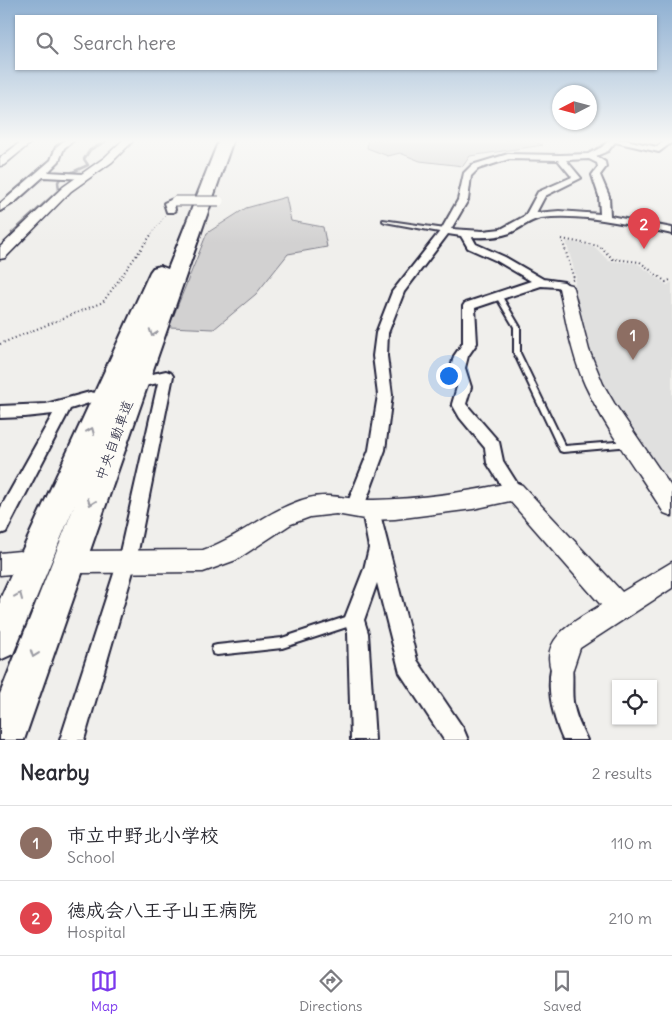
<!DOCTYPE html>
<html lang="en">
<head>
<meta charset="utf-8">
<style>
	:root { --surface:#fff; --page:#f7f7f7; --text:#2b2b33; --muted:#7c7c81; --line:#e1e1e2; --accent:#7c3aed }
	body { margin:0; font-family:Delius,"Klee One",sans-serif; background:var(--page); color:var(--text) }
	.controls { position:absolute; right:15px; bottom:15px; display:grid; overflow:hidden; border-radius:0px; box-shadow:0 1px 4px #0004 }
	.controls button { width:45px; height:45px; display:grid; place-items:center; padding:0; border:0; border-bottom:1px solid var(--line); background:var(--surface); color:var(--text); font:25px sans-serif }
	.compass { position:absolute; left:552px; top:85px; width:45px; height:45px; border-radius:50%; background:var(--surface); box-shadow:0 1px 4px #0004; rotate:264deg }
	.you { position:absolute; left:448px; top:375px; width:18px; height:18px; margin:-12px; border:4px solid #fff; border-radius:50%; background:#1a73e8; box-shadow:0 0 0 8px #1a73e833 }
	.badge { display:grid; place-items:center; width:32px; height:32px; border-radius:50%; background:var(--accent); color:#fff; font-size:16px; font-weight:700 }
	.pin { position:absolute; translate:-50% -41px; filter:drop-shadow(0 1px 2px #0008) }
	.pin::after { content:''; position:absolute; top:26px; width:18px; height:15px; background:inherit; clip-path:polygon(0 0,100% 0,50% 100%) }
	.list { margin:0; padding:0; list-style:none }
	h2 { display:flex; justify-content:space-between; align-items:center; height:65px; margin:0; padding:0 20px; font-size:21px }
	h2 small { font-size:16px; font-weight:400; color:var(--muted) }
	.list li { display:grid; grid-template-columns:32px 1fr auto; gap:15px; align-items:center; box-sizing:border-box; height:75px; padding:0 20px; border-top:1px solid var(--line) }
	.list b { display:block; font-size:19px; white-space:nowrap }
	.list p { margin:0; font-size:16px; white-space:nowrap; color:var(--muted) }
	.list em { font-size:16px; font-style:normal; color:var(--muted) }
	.icon { flex:none; width:28px; height:28px; fill:none; stroke:currentColor; stroke-width:2; stroke-linecap:round; stroke-linejoin:round }
	.map { position:relative; flex:none; width:672px; height:740px; overflow:hidden }
	.search { position:absolute; background:var(--surface); box-shadow:0 1px 4px #0004; left:15px; right:15px; top:15px; height:55px; display:flex; align-items:center; gap:12px; box-sizing:border-box; padding:0 18px; border-radius:0px; color:var(--muted); font-size:19px }
	.sheet { height:215px; background:var(--surface) }
	nav { display:flex; justify-content:space-around; align-items:center; box-sizing:border-box; height:70px; border-top:1px solid var(--line); background:var(--surface); font-size:14px; color:var(--muted) }
	nav a { display:grid; justify-items:center; gap:2px }
	nav .on { color:var(--accent) }
	.map>svg:first-child { display:block }
	.built { fill:#e0e0df }
	.green { fill:#d2d1d1; stroke:#7a7a86 }
	.lines { fill:none; stroke-linecap:round; stroke-linejoin:round }
	.stream { stroke:#737381; stroke-width:2.5 }
	.service-casing { stroke:#22223b; stroke-width:4 }
	.minor-casing { stroke:#22223b; stroke-width:4 }
	.tertiary-casing { stroke:#22223b; stroke-width:3 }
	.motorway-casing { stroke:#22223b; stroke-width:4 }
	.path-far1 { stroke:#22223b; stroke-width:1; stroke-dasharray:0.5 2.5; stroke-linecap:butt }
	.path { stroke:#22223b; stroke-width:2; stroke-dasharray:1 3; stroke-linecap:butt }
	.service { fill:#fdfcf7; fill-rule:evenodd }
	.minor { fill:#fdfcf7; fill-rule:evenodd }
	.tertiary { fill:#fdfcf7; fill-rule:evenodd }
	.motorway { fill:#fdfcf7; fill-rule:evenodd }
	.minor-bridge-casing { stroke:#22223b; stroke-width:11; stroke-linecap:butt }
	.minor-bridge { stroke:#fdfcf7; stroke-width:9 }
	.oneway { stroke:#9a9aa2 }
	.labels { text-anchor:middle; dominant-baseline:central; stroke-width:4.5; stroke-linejoin:round; paint-order:stroke }
	.street-label { font-size:14px; fill:#22223b; stroke:#fdfcf7 }
</style>
</head>
<body>
<div class="map">
<svg width="672" height="740" viewBox="0 0 672 740">
	<rect width="100%" height="100%" fill="#f0efec"/>
	<filter id="ink" filterUnits="userSpaceOnUse"><feTurbulence type="fractalNoise" baseFrequency=".02" numOctaves="2"/><feDisplacementMap in="SourceGraphic" scale="10" xChannelSelector="R" yChannelSelector="G"/><feConvolveMatrix kernelMatrix="1 2 1 2 8 2 1 2 1" color-interpolation-filters="sRGB"/></filter>
	<g filter="url(#ink)">
		<path class="built" d="M566,241L595,247L609,261L637,263L667,285L672,282V472L664,476L611,398L598,373L588,348L574,286L576,277Z"/>
		<g class="green">
			<path d="M368,140H529L543,145L470,156L463,166L420,161L400,153L388,156L367,148Z"/>
			<path d="M286,197L291,221L323,227L327,247L288,254L256,294L214,329L169,327L207,233L246,208Z"/>
		</g>
		<g class="lines">
			<g class="stream">
				<path d="M66,175L88,165L84,159L90,150L108,140"/>
				<path d="M12,233L59,190L58,182L61,177"/>
			</g>
			<defs>
				<g id="service">
					<path d="M383,220L445,229L448,231L445,233L385,222L383,221Z"/>
					<path d="M498,293L501,295L520,327V353L565,446L628,441L631,442L632,444L631,446L563,452L560,451L514,353V327L495,295Z"/>
					<path d="M352,615L356,616L357,620L356,624L282,648L217,655L213,654L212,650L213,646L217,645L282,638Z"/>
				</g>
				<g id="minor">
					<path d="M65,140H74L64,148L59,161L48,172L83,174L87,177L86,179L43,177L15,202L0,211V204L51,160L56,147Z"/>
					<path d="M609,140H626L657,147L665,140H672V142L659,152L615,142L608,151L596,156L605,162L606,167L600,175L609,196L610,216L672,228V234C630,225 585,213 541,218C530,220 521,228 510,233C498,237 484,238 472,237L476,244L505,257L543,279L564,282L572,288L566,292L557,287L541,286L475,308L477,343L468,356L465,368L471,387L466,404L499,442L503,461L522,491L520,496L514,498L508,496L487,463L485,448L460,418L452,404L457,387L451,368L454,356L463,343V306L465,303L531,281L497,261L468,248L461,236L448,234L404,292L388,333L387,356L392,395L385,450L365,504L370,502L376,505L379,510L417,660L463,728L468,740H444L400,673L377,583L364,620L368,633L375,740H351L348,633L344,620L364,569L369,548L362,511L355,514L349,512L346,507L369,450L378,395L373,356L376,333L392,292L441,230L458,200L464,173L472,165L508,154L560,155L588,154L602,147ZM509,159L558,160L572,177L538,192L525,216L501,229L483,231L451,229L468,200L471,176L478,169ZM589,159L597,163L598,167L592,175L599,196L600,214L559,211L536,213L545,196L581,178L566,160Z"/>
					<path d="M175,198L180,201L174,204L175,210L173,212H167L164,203Z"/>
					<path d="M166,371L171,373L173,376L136,561L84,740H60L118,561L158,383L144,386L139,385L137,381L139,377Z"/>
					<path d="M90,392L95,393L97,397L95,401L70,409L6,532L0,534V509L53,414L25,417L0,418V406L46,404Z"/>
					<path d="M562,651L569,655C575,669 571,687 573,702C575,716 581,727 587,740H563C552,715 544,681 555,655Z"/>
				</g>
				<g id="tertiary">
					<path d="M23,140H34L4,165L0,166V158Z"/>
					<path d="M123,140H134L112,162L71,191L5,258L0,259V247L63,187L104,158Z"/>
					<path d="M566,284L571,285L573,288L589,350L603,384L614,403L672,488V516L664,513C638,471 606,430 585,385C571,354 566,320 559,288L561,285Z"/>
					<path d="M514,482L522,485L622,592L672,562V588L580,648L572,672L562,675L552,672C538,638 577,620 601,605L510,501L473,509L395,519L370,520L336,514L310,517L291,524L236,560L203,572L81,573L73,570L69,562L73,554L81,551L203,550C241,537 270,508 309,498C331,492 352,501 374,500C421,499 468,492 514,482Z"/>
					<path d="M20,551L28,554L32,562L28,570L20,573L0,575V553Z"/>
				</g>
				<path id="motorway" d="M219,140H233L24,740H0V694L75,504L13,654L0,660V599L150,272L153,268L160,266L168,269Z"/>
			</defs>
			<use href="#service" class="service-casing"/>
			<use href="#minor" class="minor-casing"/>
			<use href="#tertiary" class="tertiary-casing"/>
			<use href="#motorway" class="motorway-casing"/>
			<path class="path-far1" d="M150,236L165,216"/>
			<g class="path">
				<path d="M572,280L574,279L562,239L599,246L613,259L640,262L666,282L672,279"/>
				<path d="M0,344L103,302L151,235"/>
			</g>
			<use href="#service" class="service"/>
			<use href="#minor" class="minor"/>
			<use href="#tertiary" class="tertiary"/>
			<use href="#motorway" class="motorway"/>
			<defs>
				<path id="minor-bridge" d="M175,201H219"/>
			</defs>
			<use href="#minor-bridge" class="minor-bridge-casing"/>
			<use href="#minor-bridge" class="minor-bridge"/>
		</g>
		<defs><path id="oneway-chevron" d="M-2-3.5L2.5 0L-2 3.5" fill="none" stroke-width="1.6" stroke-linecap="round" stroke-linejoin="round" transform="scale(1.25)"/></defs>
		<g class="oneway">
			<use href="#oneway-chevron" transform="translate(153 333) rotate(110)"/>
			<use href="#oneway-chevron" transform="translate(91 431) rotate(-67)"/>
			<use href="#oneway-chevron" transform="translate(91 502) rotate(110)"/>
			<use href="#oneway-chevron" transform="translate(19 596) rotate(-67)"/>
			<use href="#oneway-chevron" transform="translate(34 654) rotate(110)"/>
		</g>
	</g>
	<linearGradient id="sky" x2="0" y2="1"><stop stop-color="#8fb0d2"/><stop offset="0.58" stop-color="#f8f8f6"/><stop offset="1" stop-color="#f8f8f6" stop-opacity="0"/></linearGradient>
	<rect width="672" height="243" fill="url(#sky)"/>
	<g class="labels">
		<g class="street-label">
			<text transform="translate(114 440) rotate(-70)">中央自動車道</text>
		</g>
	</g>
</svg>
<div class="controls">
<button><svg class="icon" aria-label="locate" viewBox="0 0 24 24"><circle cx="12" cy="12" r="6"/><path d="M12 2v4M12 18v4M2 12h4M18 12h4"/></svg></button>
</div>
<svg class="compass" viewBox="-18 -18 36 36"><path d="M0-13l5 13h-10z" fill="#e53935"/><path d="M0 13l5-13h-10z" fill="#7c7c81"/></svg>
<div class="you"></div>
<div class="pin badge" style="left:633px;top:360px;background:#8d6e63">1</div>
<div class="pin badge" style="left:644px;top:249px;background:#e0444e">2</div>
<div class="search"><svg class="icon" aria-label="search" viewBox="0 0 24 24"><circle cx="10" cy="10" r="6"/><path d="M15 15l6 6"/></svg>Search here</div>
</div>
<section class="sheet">
<h2>Nearby<small>2 results</small></h2>
<ul class="list">
<li><span class="badge" style="background:#8d6e63">1</span><div><b>市立中野北小学校</b><p>School</p></div><em>110 m</em></li>
<li><span class="badge" style="background:#e0444e">2</span><div><b>徳成会八王子山王病院</b><p>Hospital</p></div><em>210 m</em></li>
</ul>
</section>
<nav>
<a class="on"><svg class="icon" aria-label="map" viewBox="0 0 24 24"><path d="M3 6l6-2 6 2 6-2v14l-6 2-6-2-6 2zM9 4v14M15 6v14"/></svg>Map</a>
<a><svg class="icon" aria-label="directions" viewBox="0 0 24 24"><path d="M12 3l9 9-9 9-9-9zM9 14v-3h6M13 9l2 2-2 2"/></svg>Directions</a>
<a><svg class="icon" aria-label="saved" viewBox="0 0 24 24"><path d="M7 4h10v16l-5-4-5 4z"/></svg>Saved</a>
</nav>
</body>
</html>
